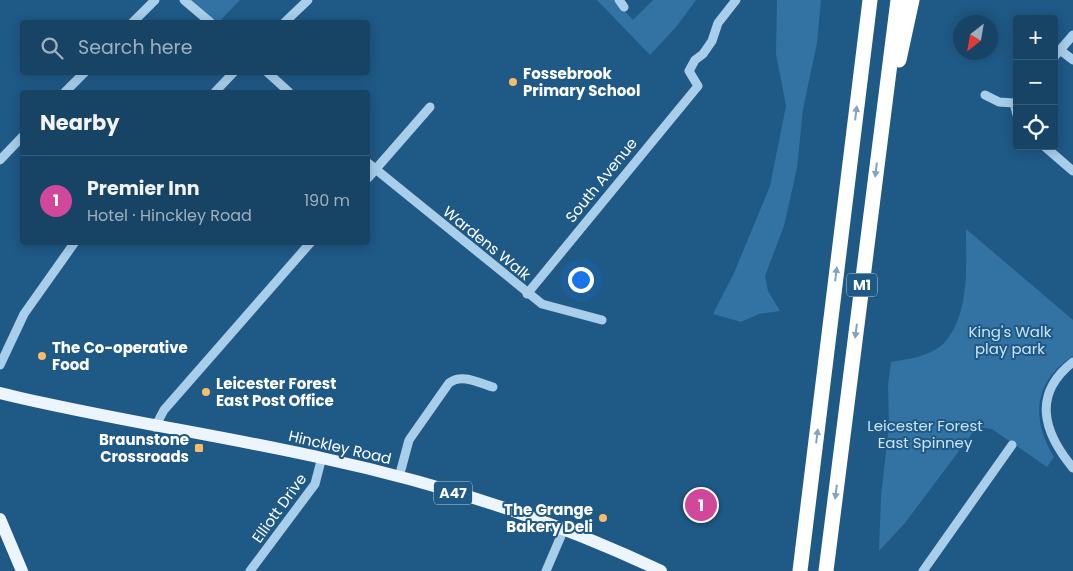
<!DOCTYPE html>
<html lang="en">
<head>
<meta charset="utf-8">
<style>
	:root { --surface:#174364; --page:#244e6d; --text:#f1f3f6; --muted:#9eb0bf; --line:#365c78; --accent:#f9bd68 }
	body { margin:0; font-family:Poppins,sans-serif; background:var(--page); color:var(--text) }
	.controls { position:absolute; right:15px; top:15px; display:grid; overflow:hidden; border-radius:5px; box-shadow:0 2px 12px #0003 }
	.controls button { width:45px; height:45px; display:grid; place-items:center; padding:0; border:0; border-bottom:1px solid var(--line); background:var(--surface); color:var(--text); font:25px sans-serif }
	.compass { position:absolute; left:953px; top:15px; width:45px; height:45px; border-radius:50%; background:var(--surface); box-shadow:0 2px 12px #0003; rotate:211deg }
	.you { position:absolute; left:580px; top:279px; width:18px; height:18px; margin:-12px; border:4px solid #fff; border-radius:50%; background:#1a73e8; box-shadow:0 0 0 8px #1a73e833 }
	.badge { display:grid; place-items:center; width:32px; height:32px; border-radius:50%; background:var(--accent); color:#fff; font-size:16px; font-weight:700 }
	.pin { position:absolute; translate:-50% -50%; border:2px solid #fff; box-shadow:0 1px 5px #0006 }
	.list { margin:0; padding:0; list-style:none }
	h2 { display:flex; justify-content:space-between; align-items:center; height:65px; margin:0; padding:0 20px; font-size:21px }
	h2 small { font-size:16px; font-weight:400; color:var(--muted) }
	.list li { display:grid; grid-template-columns:32px 1fr auto; gap:15px; align-items:center; box-sizing:border-box; height:90px; padding:0 20px; border-top:1px solid var(--line) }
	.list b { display:block; font-size:19px; white-space:nowrap }
	.list p { margin:0; font-size:16px; white-space:nowrap; color:var(--muted) }
	.list em { font-size:16px; font-style:normal; color:var(--muted) }
	.icon { flex:none; width:28px; height:28px; fill:none; stroke:currentColor; stroke-width:2; stroke-linecap:round; stroke-linejoin:round }
	.map { position:relative; flex:none; width:1073px; height:571px; overflow:hidden }
	.search { position:absolute; background:var(--surface); box-shadow:0 2px 12px #0003; left:20px; top:20px; width:350px; height:55px; display:flex; align-items:center; gap:12px; box-sizing:border-box; padding:0 18px; border-radius:5px; color:var(--muted); font-size:19px }
	.panel { position:absolute; background:var(--surface); box-shadow:0 2px 12px #0003; left:20px; top:90px; width:350px; height:155px; border-radius:5px }
	.map>svg:first-child { display:block }
	.green { fill:#3273a4 }
	.lines { fill:none; stroke-linecap:round; stroke-linejoin:round }
	.minor { stroke:#a8ceea; stroke-width:9 }
	.major { stroke:#ecf5fe; stroke-width:12 }
	.highway { stroke:#fff; stroke-width:15 }
	.oneway { fill:#84a4bc }
	.poi-dot { fill:#f9bd68; stroke:#1f5986; stroke-width:2 }
	.labels { text-anchor:middle; dominant-baseline:central; stroke-width:4; stroke-linejoin:round; paint-order:stroke }
	.shield { fill:#1f5986; stroke:#bccddb; stroke-width:1 }
	.shield-label { font-size:14px; font-weight:bold; fill:#fff }
	.poi-label { font-size:15px; font-weight:bold; fill:#fff; stroke:#1f5986; text-anchor:start }
	.street-label { font-size:15px; fill:#fff; stroke:#1f5986 }
	.park-label { font-size:15px; fill:#cce5f8; stroke:#1f5986 }
</style>
</head>
<body>
<div class="map">
<svg width="1073" height="571" viewBox="0 0 1073 571">
	<rect width="100%" height="100%" fill="#1f5986"/>
	<g class="green">
		<path d="M184,0H240L219,22H210Z"/>
		<path d="M597,0H615L633,20L653,0H696L676,27L650,55Z"/>
		<path d="M777,0H821L817,43L803,109L797,168L784,226L765,276L768,291L780,311L759,314L741,322L713,314L734,273L770,186L786,106L776,54Z"/>
		<path d="M966,229L1073,320V356C1033,382 1031,419 1054,457L1047,467L992,429L977,427L905,523L879,551L881,496L889,426L888,385L891,362C909,359 932,356 945,342C970,313 966,265 966,229Z"/>
	</g>
	<g class="lines">
		<g class="minor">
			<path d="M184,0L210,22"/>
			<path d="M619,0L624,7"/>
			<path d="M133,22L155,0"/>
			<path d="M285,22L308,0"/>
			<path d="M1060,50L1073,60"/>
			<path d="M1054,57L1073,35"/>
			<path d="M267,72L289,92"/>
			<path d="M65,92L85,72"/>
			<path d="M215,92L234,72"/>
			<path d="M985,95L999,102L1014,103L1017,115"/>
			<path d="M1044,146L1073,171"/>
			<path d="M0,160L22,137"/>
			<path d="M368,163L542,304L602,320"/>
			<path d="M368,178L430,107"/>
			<path d="M527,294L698,86L689,71L695,60L703,54L712,41L718,23L736,0"/>
			<path d="M1073,362C1032,394 1043,432 1073,468"/>
			<path d="M0,365L24,314L75,242"/>
			<path d="M155,427L164,410L311,242"/>
			<path d="M399,477L409,440L449,383C462,373 479,383 493,387"/>
			<path d="M250,571L315,484L322,457"/>
			<path d="M546,571L564,529"/>
			<path d="M923,571L1012,445"/>
		</g>
		<g class="major">
			<path d="M0,393C106,419 215,434 322,458C438,483 554,520 661,571"/>
			<path d="M0,519L22,571"/>
		</g>
		<g class="highway">
			<path d="M899,60L912,0"/>
			<path d="M800,571L870,0"/>
			<path d="M826,571L898,0"/>
		</g>
	</g>
	<defs><path id="oneway-solid" d="M-6-.8H1V-3.2L6.5 0L1 3.2V.8H-6Z" transform="scale(1.25)"/></defs>
	<g class="oneway">
		<use href="#oneway-solid" transform="translate(856 113) rotate(-83)"/>
		<use href="#oneway-solid" transform="translate(876 170) rotate(97)"/>
		<use href="#oneway-solid" transform="translate(836 274) rotate(-83)"/>
		<use href="#oneway-solid" transform="translate(856 331) rotate(97)"/>
		<use href="#oneway-solid" transform="translate(817 436) rotate(-83)"/>
		<use href="#oneway-solid" transform="translate(836 492) rotate(97)"/>
	</g>
	<g class="poi-dot">
		<circle cx="513" cy="82" r="5"/>
		<circle cx="42" cy="356" r="5"/>
		<circle cx="206" cy="392" r="5"/>
		<rect x="194" y="443" width="10" height="10" rx="2.5"/>
		<circle cx="603" cy="518" r="5"/>
	</g>
	<g class="labels">
		<g class="shield">
			<rect x="847" y="273.5" width="30" height="23" rx="4"/>
			<rect x="434" y="481.5" width="38" height="23" rx="4"/>
		</g>
		<g class="shield-label">
			<text x="862" y="285">M1</text>
			<text x="453" y="493">A47</text>
		</g>
		<g class="poi-label">
			<text x="523" y="73">Fossebrook<tspan x="523" dy="17">Primary School</tspan></text>
			<text x="52" y="347">The Co-operative<tspan x="52" dy="17">Food</tspan></text>
			<text x="216" y="383">Leicester Forest<tspan x="216" dy="17">East Post Office</tspan></text>
			<text x="189" y="439" text-anchor="end">Braunstone<tspan x="189" dy="17">Crossroads</tspan></text>
			<text x="593" y="509" text-anchor="end">The Grange<tspan x="593" dy="17">Bakery Deli</tspan></text>
		</g>
		<g class="street-label">
			<text transform="translate(601 180) rotate(-51)">South Avenue</text>
			<text transform="translate(487 243) rotate(39)">Wardens Walk</text>
			<text transform="translate(340 447) rotate(13)">Hinckley Road</text>
			<text transform="translate(279 508) rotate(-54)">Elliott Drive</text>
		</g>
		<g class="park-label">
			<text x="1010" y="331">King's Walk<tspan x="1010" dy="17">play park</tspan></text>
			<text x="925" y="425">Leicester Forest<tspan x="925" dy="17">East Spinney</tspan></text>
		</g>
	</g>
</svg>
<div class="controls">
<button>+</button>
<button>−</button>
<button><svg class="icon" aria-label="locate" viewBox="0 0 24 24"><circle cx="12" cy="12" r="6"/><path d="M12 2v4M12 18v4M2 12h4M18 12h4"/></svg></button>
</div>
<svg class="compass" viewBox="-18 -18 36 36"><path d="M0-13l5 13h-10z" fill="#e53935"/><path d="M0 13l5-13h-10z" fill="#9eb0bf"/></svg>
<div class="you"></div>
<div class="pin badge" style="left:701px;top:505px;background:#d1479c">1</div>
<div class="search"><svg class="icon" aria-label="search" viewBox="0 0 24 24"><circle cx="10" cy="10" r="6"/><path d="M15 15l6 6"/></svg>Search here</div>
<section class="panel">
<h2>Nearby<small></small></h2>
<ul class="list">
<li><span class="badge" style="background:#d1479c">1</span><div><b>Premier Inn</b><p>Hotel · Hinckley Road</p></div><em>190 m</em></li>
</ul>
</section>
</div>
</body>
</html>
